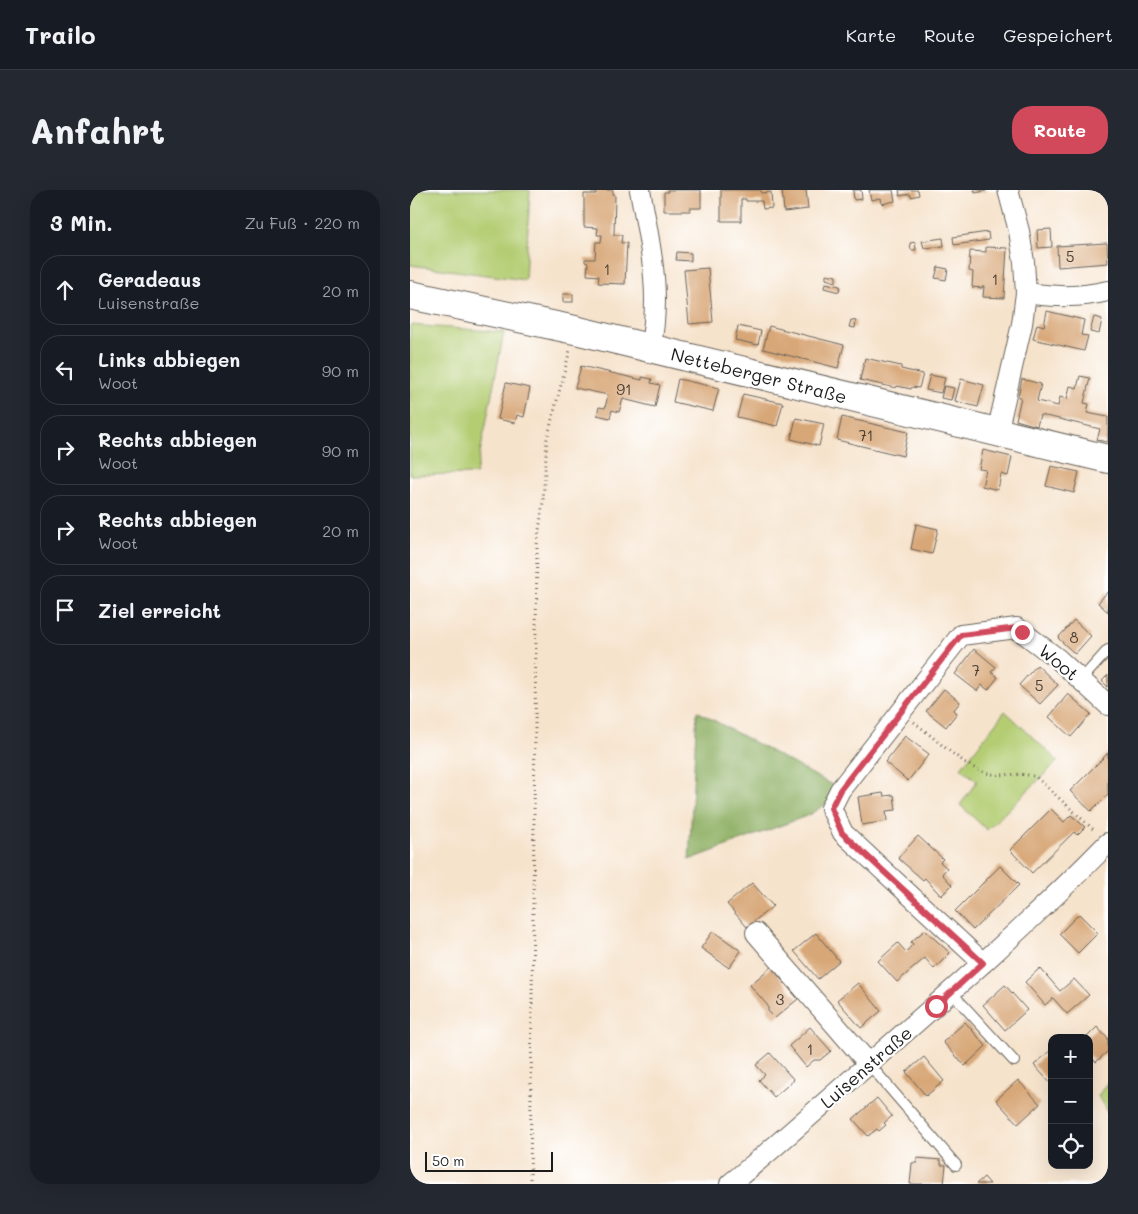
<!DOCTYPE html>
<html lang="de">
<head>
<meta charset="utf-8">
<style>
	:root { --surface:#171b24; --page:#242831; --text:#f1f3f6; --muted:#9ea1a6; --line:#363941; --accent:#d1495b }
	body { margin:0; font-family:Mali,sans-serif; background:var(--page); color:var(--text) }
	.controls { position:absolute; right:15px; bottom:15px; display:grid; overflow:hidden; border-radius:10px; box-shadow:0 5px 20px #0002 }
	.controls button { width:45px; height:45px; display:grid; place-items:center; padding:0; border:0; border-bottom:1px solid var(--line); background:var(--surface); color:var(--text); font:25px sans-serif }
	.scale { position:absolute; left:15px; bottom:12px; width:128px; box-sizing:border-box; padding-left:5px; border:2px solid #1c1c1c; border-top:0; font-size:14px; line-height:18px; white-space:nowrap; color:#1c1c1c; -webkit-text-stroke:4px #fff; paint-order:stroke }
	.stop { position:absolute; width:15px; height:15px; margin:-11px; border:4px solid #d1495b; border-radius:50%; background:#fff }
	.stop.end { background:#d1495b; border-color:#fff; box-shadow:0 1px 5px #0008 }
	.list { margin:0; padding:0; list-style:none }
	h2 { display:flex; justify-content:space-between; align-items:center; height:65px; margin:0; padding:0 20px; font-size:21px }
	h2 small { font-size:16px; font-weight:400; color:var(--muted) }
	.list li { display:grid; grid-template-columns:32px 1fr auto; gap:15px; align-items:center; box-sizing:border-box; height:70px; margin:0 10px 10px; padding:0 10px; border:1px solid var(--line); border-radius:20px }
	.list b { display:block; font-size:19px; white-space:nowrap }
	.list p { margin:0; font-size:16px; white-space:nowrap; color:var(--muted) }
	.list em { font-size:16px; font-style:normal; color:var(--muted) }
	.icon { flex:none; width:28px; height:28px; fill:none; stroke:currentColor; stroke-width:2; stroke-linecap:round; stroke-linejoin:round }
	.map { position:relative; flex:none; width:698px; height:994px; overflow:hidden; border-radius:20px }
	header { display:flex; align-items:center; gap:30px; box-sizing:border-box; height:70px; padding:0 25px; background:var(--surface); border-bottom:1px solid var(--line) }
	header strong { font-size:24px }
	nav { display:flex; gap:28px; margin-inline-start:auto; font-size:18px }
	.intro { display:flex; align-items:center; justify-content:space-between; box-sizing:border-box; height:120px; padding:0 30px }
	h1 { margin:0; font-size:35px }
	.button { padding:12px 22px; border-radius:20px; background:var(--accent); color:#fff; font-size:18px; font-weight:700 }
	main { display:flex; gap:30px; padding:0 30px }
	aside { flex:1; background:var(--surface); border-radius:20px; box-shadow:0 5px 20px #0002 }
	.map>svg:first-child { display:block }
	.green { fill:#b4cd73; stroke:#687448 }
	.forest { fill:#8fb065; stroke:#566640 }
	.building { fill:#d8a778 }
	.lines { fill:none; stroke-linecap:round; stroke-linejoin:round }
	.lane-casing { stroke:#68625a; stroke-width:12 }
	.street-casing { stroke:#68625a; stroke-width:22 }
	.secondary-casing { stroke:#68625a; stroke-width:30 }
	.path { stroke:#68625a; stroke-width:3; stroke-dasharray:1 4; stroke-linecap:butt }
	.lane { stroke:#fff; stroke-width:10 }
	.street { stroke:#fff; stroke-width:20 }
	.secondary { stroke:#fff; stroke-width:28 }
	.route { stroke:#d1495b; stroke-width:6 }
	.labels { text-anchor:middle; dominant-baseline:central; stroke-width:4.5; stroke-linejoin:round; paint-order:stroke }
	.number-label { font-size:15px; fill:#4b3f33 }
	.street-label { font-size:18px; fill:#1c1c1c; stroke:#fff }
</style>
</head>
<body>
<header>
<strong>Trailo</strong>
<nav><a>Karte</a><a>Route</a><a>Gespeichert</a></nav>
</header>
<div class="intro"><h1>Anfahrt</h1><a class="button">Route</a></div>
<main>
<aside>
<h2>3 Min.<small>Zu Fuß · 220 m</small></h2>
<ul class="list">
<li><svg class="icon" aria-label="ahead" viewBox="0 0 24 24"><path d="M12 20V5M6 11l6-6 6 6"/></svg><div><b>Geradeaus</b><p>Luisenstraße</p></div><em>20 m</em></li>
<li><svg class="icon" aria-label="left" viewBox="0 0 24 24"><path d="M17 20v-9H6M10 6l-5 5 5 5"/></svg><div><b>Links abbiegen</b><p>Woot</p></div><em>90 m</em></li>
<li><svg class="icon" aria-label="right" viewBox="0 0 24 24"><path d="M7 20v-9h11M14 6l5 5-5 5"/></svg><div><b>Rechts abbiegen</b><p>Woot</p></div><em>90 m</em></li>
<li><svg class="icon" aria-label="right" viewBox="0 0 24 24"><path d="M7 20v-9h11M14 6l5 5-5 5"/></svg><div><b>Rechts abbiegen</b><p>Woot</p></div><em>20 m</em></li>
<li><svg class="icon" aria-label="arrive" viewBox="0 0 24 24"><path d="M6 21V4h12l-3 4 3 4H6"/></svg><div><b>Ziel erreicht</b></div></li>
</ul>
</aside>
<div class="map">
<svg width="698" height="994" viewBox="0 0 698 994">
	<rect width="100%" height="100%" fill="#fff"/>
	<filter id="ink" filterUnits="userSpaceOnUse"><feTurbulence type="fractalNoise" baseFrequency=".02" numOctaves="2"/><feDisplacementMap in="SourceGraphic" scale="10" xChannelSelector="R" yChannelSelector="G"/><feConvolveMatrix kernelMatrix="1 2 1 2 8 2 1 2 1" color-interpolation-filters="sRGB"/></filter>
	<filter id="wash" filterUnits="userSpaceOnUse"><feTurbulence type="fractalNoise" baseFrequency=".0096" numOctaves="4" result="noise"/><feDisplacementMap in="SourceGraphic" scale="20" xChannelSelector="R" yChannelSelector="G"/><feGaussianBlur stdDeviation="1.12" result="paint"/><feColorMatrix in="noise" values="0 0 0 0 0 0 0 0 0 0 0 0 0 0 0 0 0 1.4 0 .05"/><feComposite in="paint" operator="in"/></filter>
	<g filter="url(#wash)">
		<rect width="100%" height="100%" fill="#f6e3cc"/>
		<g class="green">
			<path d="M0,0H120L115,90L0,75Z"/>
			<path d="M0,135L94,142L66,284L0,285Z"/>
			<path d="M595,521L648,571L577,640L550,615L567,591L551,578Z"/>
			<path d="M698,891V924L688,906Z"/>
		</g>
		<path class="forest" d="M287,521L435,602L399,625L279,670Z"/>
		<g id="blocks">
			<g class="building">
				<path d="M186,0H203V4L205,5L204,45H212L211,53H217L215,94L188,93L189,86L177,85L178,73L175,72V69H185L186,52H191L192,45H187L188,38L174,37V4H186Z"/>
				<path d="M257,0H291V18H280V21H254V2H258Z"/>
				<path d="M311,0H351V3L361,2L362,18L353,19L352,11H336V9H331V31H311Z"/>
				<path d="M372,0H396L398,19L374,22Z"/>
				<path d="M443,0H451L452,9L444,10Z"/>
				<path d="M459,0H483L485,11L472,14L471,8L461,10Z"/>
				<path d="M489,0H508L509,5L501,7L500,4L490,6Z"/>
				<path d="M564,0H576V1L565,3Z"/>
				<path d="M641,39L642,57L628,58L627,40Z"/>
				<path d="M578,42L579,50L544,55L543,47Z"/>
				<path d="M533,48L534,56L514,58L512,51Z"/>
				<path d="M505,52L506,60H501L500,53Z"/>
				<path d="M697,53L698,73L648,77L647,56Z"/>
				<path d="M576,57L597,58L594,108L573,107L574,96H572V98L562,97L563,82L559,81L560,61L576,62Z"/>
				<path d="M267,62L281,63V71L266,70Z"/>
				<path d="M528,77L538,79L536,90L525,88Z"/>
				<path d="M298,78L303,132L279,134L274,80Z"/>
				<path d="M416,84L426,86V92L416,89Z"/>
				<path d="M415,93L430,96L429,102L414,98Z"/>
				<rect x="153" y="104" width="10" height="8"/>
				<path d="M637,121L674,130L671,145L678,146L674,161L623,149L627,134L634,136Z"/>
				<path d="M684,127L692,129L689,144L680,142Z"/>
				<path d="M441,130L446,131L445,138L439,137Z"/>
				<path d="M328,136L351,141L348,155L325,150Z"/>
				<path d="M359,136L434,155L428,178L353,159Z"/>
				<path d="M455,168L491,176V179L513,184L509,198L502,197L501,199L487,196L486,198L450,190Z"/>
				<path d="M171,176L232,190V187L242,189L241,193L250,195L245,217L213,209L209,222L202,220L200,228L187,225L189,217L195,218L198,205L165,198Z"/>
				<path d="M520,185L535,188L531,203L516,200Z"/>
				<path d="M670,186L680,188L674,213L679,214L677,223L698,227V252L687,250L690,239L645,228L630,225L627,236L606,230L611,207H608L612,189L631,194L627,211L648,216L650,207L657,209L660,196L667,198Z"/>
				<path d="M268,189L309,198L303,221L263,212Z"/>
				<path d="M551,189L574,195L568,217L545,211Z"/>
				<path d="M96,193L120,198L114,227L107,225L105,233L88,229Z"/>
				<path d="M534,196L544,198L541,210L531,208Z"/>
				<path d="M333,204L373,213L367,236L327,227Z"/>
				<path d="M432,227L498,242L493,266L427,250Z"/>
				<path d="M386,228L414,234L409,256L381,249Z"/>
				<path d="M573,260L602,267L598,286L591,284L588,300L572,296L576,280L569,279Z"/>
				<path d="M641,276L669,282L664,303L636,296Z"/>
				<path d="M506,334L528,339L522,364L501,359Z"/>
				<path d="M698,401V422L688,413Z"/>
				<path d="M664,430L681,446L665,464L648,448Z"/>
				<path d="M564,459L586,477L581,482L588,487L578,500L572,495L567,501L545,484Z"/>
				<path d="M627,475L648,495L630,514L609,495Z"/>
				<path d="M698,485V497L692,491Z"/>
				<path d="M534,499L550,512L544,520L547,523L536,537L516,521Z"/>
				<path d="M658,504L681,524L661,547L639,527Z"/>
				<path d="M495,546L519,564L498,591L475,572Z"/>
				<path d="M698,563V604L681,621L660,601Z"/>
				<path d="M473,603L474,606L484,605L486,620L476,621L477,631L452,635L448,607Z"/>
				<path d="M641,619L654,632L661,625L675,637L667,645L664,642L622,683L600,660Z"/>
				<path d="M508,646L533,669L530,672L537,678L532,684L542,695L531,706L515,688L513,690L488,668Z"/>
				<path d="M590,676L609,695L563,740L545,721Z"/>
				<path d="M342,693L363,716L337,737L317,714Z"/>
				<path d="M669,724L688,743L668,763L649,744Z"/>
				<path d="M515,740L540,763L524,779L515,768L487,792L468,771L488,753L496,762L503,754L501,752Z"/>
				<path d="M303,741L331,761L319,778L291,758Z"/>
				<path d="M406,743L429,771L408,789L384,761Z"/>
				<path d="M361,777L388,809L365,828L358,821V816L340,795Z"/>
				<path d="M630,778L650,801L664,789L679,805L657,824L643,808L635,815L615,792Z"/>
				<path d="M448,793L471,821L451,838L427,810Z"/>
				<path d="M595,795L617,820L595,840L573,815Z"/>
				<path d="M555,832L576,856L555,876L533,852Z"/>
				<path d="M400,837L421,861L410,870H404L396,877L379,856Z"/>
				<path d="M687,837L698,849V861L686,872L679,865V848H676Z"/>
				<path d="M642,859V895L624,875Z"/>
				<path d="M360,863L384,890L364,907L349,890L355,885L346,875Z"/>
				<path d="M514,867L534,891L516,906L496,882Z"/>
				<path d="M608,890L630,914L608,934L586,910Z"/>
				<path d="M467,908L482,926L474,933L476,935L469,941L467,939L458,946L443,929Z"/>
				<path d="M507,968L531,970V975H536L534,994H500L502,973H507Z"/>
				<path d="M574,987L580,994H566Z"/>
			</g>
		</g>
	</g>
	<g filter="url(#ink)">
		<use href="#blocks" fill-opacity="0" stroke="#68625a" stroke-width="1"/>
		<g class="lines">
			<defs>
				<g id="lane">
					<path d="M671,490L698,460"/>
					<path d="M541,802L604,871"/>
					<path d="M459,874L546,975"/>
				</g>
				<g id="street">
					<path d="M230,0C240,55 252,103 240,159"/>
					<path d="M616,103C646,107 668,108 698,101"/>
					<path d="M587,243L612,134L616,103L614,72L609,41L598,0"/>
					<path d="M346,743L459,874"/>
					<path d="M573,773L433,643L421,618L430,600L551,445L607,438L648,469L698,515"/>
					<path d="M320,994C368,955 414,913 461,872C542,801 623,730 698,653"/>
				</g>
				<path id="secondary" d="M0,105L165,140L698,269"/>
			</defs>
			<use href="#lane" class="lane-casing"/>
			<use href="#street" class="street-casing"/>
			<use href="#secondary" class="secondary-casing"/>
			<g class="path">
				<path d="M504,532C522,546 553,575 573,582C590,588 609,581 626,587L685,641"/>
				<path d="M120,994L127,355L133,312L137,249L160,160"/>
			</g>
			<use href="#lane" class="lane"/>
			<use href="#street" class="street"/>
			<use href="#secondary" class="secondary"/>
		</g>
	</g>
	<g class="lines" filter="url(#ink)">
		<path class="route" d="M526,816L573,773L432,643L421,618L430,600L551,445L607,438L612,442"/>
	</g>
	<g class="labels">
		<g class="number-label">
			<text x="660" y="66">5</text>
			<text x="197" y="79">1</text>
			<text x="585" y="89">1</text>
			<text x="214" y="199">91</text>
			<text x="456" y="245">71</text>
			<text x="664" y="447">8</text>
			<text x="566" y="480">7</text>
			<text x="629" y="495">5</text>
			<text x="370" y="809">3</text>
			<text x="400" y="859">1</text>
		</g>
		<g class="street-label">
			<text transform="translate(349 185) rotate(14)">Netteberger Straße</text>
			<text transform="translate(649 472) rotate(40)">Woot</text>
			<text transform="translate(456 877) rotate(-41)">Luisenstraße</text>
		</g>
	</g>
</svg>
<div class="controls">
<button>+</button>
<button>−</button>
<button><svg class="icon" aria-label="locate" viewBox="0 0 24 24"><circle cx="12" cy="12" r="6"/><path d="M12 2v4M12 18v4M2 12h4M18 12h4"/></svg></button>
</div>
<div class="scale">50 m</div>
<div class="stop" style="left:526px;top:816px"></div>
<div class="stop end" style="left:612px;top:442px"></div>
</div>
</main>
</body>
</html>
